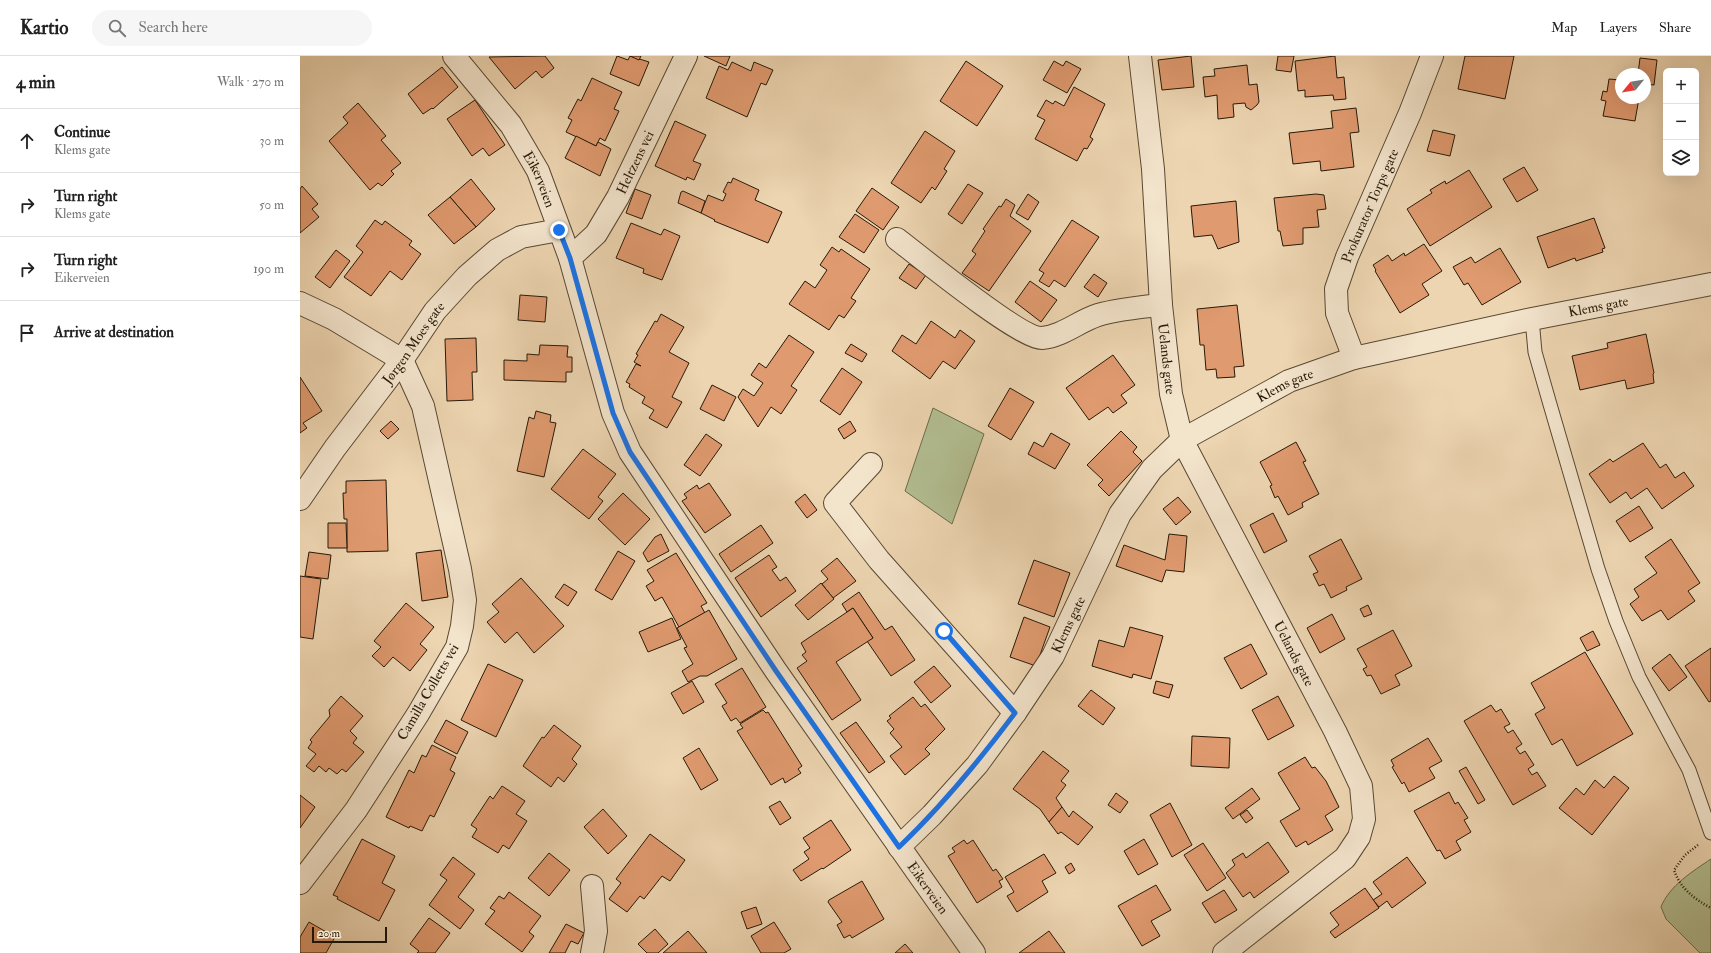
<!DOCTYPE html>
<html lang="en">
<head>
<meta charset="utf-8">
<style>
	:root { --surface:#fff; --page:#f6f6f6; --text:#222; --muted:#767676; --line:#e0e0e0 }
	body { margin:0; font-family:"IM FELL Double Pica",serif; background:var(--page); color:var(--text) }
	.controls { position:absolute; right:12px; top:12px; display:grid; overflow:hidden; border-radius:6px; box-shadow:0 4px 16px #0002 }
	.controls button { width:36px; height:36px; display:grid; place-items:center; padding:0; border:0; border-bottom:1px solid var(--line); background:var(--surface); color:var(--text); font:20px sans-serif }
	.compass { position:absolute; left:1315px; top:12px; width:36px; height:36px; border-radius:50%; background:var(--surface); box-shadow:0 4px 16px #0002; rotate:240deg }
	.scale { position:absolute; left:12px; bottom:10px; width:75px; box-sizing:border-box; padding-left:4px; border:2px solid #271908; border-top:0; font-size:11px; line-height:14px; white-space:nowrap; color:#271908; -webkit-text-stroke:3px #f3e4cc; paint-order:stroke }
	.stop { position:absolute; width:12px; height:12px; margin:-9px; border:3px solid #1a73e8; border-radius:50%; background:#fff }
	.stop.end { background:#1a73e8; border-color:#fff; box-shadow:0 1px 4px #0008 }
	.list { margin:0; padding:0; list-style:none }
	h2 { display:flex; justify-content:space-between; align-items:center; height:52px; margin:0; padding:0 16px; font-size:17px }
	h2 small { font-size:13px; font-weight:400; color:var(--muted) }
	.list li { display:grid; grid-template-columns:26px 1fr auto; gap:12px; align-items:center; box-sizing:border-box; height:64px; padding:0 16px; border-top:1px solid var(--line) }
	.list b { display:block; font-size:15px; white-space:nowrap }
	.list p { margin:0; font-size:13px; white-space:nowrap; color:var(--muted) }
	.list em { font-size:13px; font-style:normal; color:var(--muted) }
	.icon { flex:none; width:22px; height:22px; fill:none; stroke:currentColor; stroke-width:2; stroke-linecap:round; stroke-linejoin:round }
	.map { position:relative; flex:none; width:1411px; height:897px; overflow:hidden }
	header { display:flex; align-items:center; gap:24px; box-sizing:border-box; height:56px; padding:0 20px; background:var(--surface); border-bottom:1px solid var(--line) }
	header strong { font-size:19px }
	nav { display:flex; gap:22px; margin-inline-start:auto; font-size:14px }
	.search { width:280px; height:36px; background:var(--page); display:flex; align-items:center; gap:10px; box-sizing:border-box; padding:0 14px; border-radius:22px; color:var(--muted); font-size:15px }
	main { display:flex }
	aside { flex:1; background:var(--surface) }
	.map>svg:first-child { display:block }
	.green { fill:#b2be91; stroke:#6c6c4c }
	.building { fill:#e09a6f; stroke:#271908 }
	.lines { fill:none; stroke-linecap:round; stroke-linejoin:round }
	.lane-casing { stroke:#584832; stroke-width:15 }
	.street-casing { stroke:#584832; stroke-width:24 }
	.path { stroke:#271908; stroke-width:2.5; stroke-dasharray:1 2; stroke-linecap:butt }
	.lane { stroke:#f3e4cc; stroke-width:13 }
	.street { stroke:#f3e4cc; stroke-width:22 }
	.route { stroke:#1a73e8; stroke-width:5 }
	.labels { text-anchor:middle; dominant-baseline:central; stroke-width:3.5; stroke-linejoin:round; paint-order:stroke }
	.street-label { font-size:14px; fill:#271908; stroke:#f3e4cc }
</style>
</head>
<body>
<header>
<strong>Kartio</strong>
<div class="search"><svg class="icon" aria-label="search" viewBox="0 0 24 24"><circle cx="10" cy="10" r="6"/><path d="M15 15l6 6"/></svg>Search here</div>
<nav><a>Map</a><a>Layers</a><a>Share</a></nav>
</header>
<main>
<aside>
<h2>4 min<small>Walk · 270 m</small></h2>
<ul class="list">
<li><svg class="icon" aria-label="ahead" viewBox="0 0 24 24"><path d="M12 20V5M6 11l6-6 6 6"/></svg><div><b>Continue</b><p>Klems gate</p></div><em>30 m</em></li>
<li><svg class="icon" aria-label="right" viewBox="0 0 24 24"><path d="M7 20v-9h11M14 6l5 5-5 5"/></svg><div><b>Turn right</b><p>Klems gate</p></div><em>50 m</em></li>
<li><svg class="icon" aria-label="right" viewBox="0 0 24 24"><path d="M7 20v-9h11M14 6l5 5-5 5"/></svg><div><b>Turn right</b><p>Eikerveien</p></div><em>190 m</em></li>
<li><svg class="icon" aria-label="arrive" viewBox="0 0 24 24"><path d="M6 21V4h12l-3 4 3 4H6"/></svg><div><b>Arrive at destination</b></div></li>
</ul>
</aside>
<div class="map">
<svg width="1411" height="897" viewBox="0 0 1411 897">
	<rect width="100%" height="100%" fill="#edd5b1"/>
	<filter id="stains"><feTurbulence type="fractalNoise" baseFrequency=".005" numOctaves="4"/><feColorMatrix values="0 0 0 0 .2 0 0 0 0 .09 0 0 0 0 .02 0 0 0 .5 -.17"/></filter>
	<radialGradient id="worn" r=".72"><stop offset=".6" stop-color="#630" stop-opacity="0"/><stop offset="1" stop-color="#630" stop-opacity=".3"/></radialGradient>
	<g class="green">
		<path d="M633,352L684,378L652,468L605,435Z"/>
		<path d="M1411,803V897H1400L1366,863L1361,851C1369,830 1393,815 1411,803Z"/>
	</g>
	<g class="building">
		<path d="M245,0L254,12L242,22L236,15L215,33L189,1Z"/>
		<path d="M317,0L328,4L330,0L349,6L339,30L310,18Z"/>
		<path d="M330,0H341L339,4Z"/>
		<path d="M404,0H430L426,10Z"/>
		<path d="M891,0L894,31L862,34L858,4Z"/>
		<path d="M978,0H994L991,16L976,14Z"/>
		<path d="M1035,0L1037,22L1044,21L1046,43L1034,44L1033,39L1005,41V34L998,35L995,5Z"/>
		<path d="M1165,0H1214L1205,43L1158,33Z"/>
		<path d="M1340,2L1357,4L1354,29L1345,28V18H1338Z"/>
		<path d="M666,5L703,30L677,70L640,45Z"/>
		<path d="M754,5L763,10L766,5L781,13L767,37L743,24Z"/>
		<path d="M432,6L451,15L454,6L473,14L466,29L461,27L447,61L406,42L419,10L428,14Z"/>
		<path d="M947,9L949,29L957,28L959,46L957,49L951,54L946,51L945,47L933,48L934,61L918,63L917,39L905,41L903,21L915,20L914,13Z"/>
		<path d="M142,11L158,31L133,53L132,52L123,58L108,38Z"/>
		<path d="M292,22L322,36L314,53L319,55L305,85L300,82L296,90L266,76L272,64L268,62L278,43L281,45Z"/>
		<path d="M1309,23L1321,24V42H1339L1335,65L1303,60L1306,45L1301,44L1303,35L1307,36Z"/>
		<path d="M774,31L805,48L790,81L793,83L787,93L784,92L777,105L735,83L745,64L737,60L746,44L753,48L755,45L764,50Z"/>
		<path d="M175,44L205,89L189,100L183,92L172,100L147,63Z"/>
		<path d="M58,47L86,80L81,84L101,107L91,115L94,118L82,130L78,127L70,134L29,85L48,67L43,61Z"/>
		<path d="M1056,52L1059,76L1050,77L1054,111L1021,115L1020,105L993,108L989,77L1033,72L1031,55Z"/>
		<path d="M375,65L406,79L393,105L401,108L394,124L387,121L386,124L355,110Z"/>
		<path d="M1133,74L1155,79L1150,100L1127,95Z"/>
		<path d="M625,75L655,95L644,113L647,115L635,134L632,131L621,147L591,127Z"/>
		<path d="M276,80L296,90L298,86L311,93L300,120L265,102Z"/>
		<path d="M1224,111L1238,134L1217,146L1203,123Z"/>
		<path d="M1169,114L1192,151L1130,190L1107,153L1132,137L1130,134L1145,125L1146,128Z"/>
		<path d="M433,122L459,134L455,144L482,156L468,187L414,165L415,164L401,157L408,139L423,145L426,138L423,136L428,126L431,127Z"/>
		<path d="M171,123L195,153L176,171L150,141Z"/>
		<path d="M668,128L683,137L662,168L648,158Z"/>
		<path d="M2,130L18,148L12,153L19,161L0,177V133Z"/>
		<path d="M572,132L599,151L583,174L556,155Z"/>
		<path d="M335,133L351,139L342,163L326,157Z"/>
		<path d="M383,135L405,145L401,157L378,147L381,136Z"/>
		<path d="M728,138L739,146L728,164L716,157Z"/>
		<path d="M1016,138L1024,139L1026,153L1017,154L1019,171L1003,172V188L983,190L980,175H978L974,142Z"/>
		<path d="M150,141L176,171L154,188L128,159Z"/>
		<path d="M706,143L715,149L710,160L731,175L689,235L662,217L676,198L672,195L685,175L683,173L699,150L701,151Z"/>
		<path d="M936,145L939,186L918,193L912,179L894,181L891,150Z"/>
		<path d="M555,158L579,174L564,197L539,181Z"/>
		<path d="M1294,162L1305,192L1302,193L1303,196L1276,205L1275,202L1248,212L1237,181Z"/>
		<path d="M75,164L82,169L85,165L112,185L109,189L121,198L102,224L90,215L71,240L44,221L63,196L56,190Z"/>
		<path d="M772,164L799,181L765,231L754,224L749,231L739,225L744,217L739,214Z"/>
		<path d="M331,167L361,179L364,173L380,180L362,224L343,217L344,213L316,202Z"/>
		<path d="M1124,188L1142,215L1122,228L1129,239L1100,257L1075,215L1076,214L1073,209L1088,199L1092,205L1104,197L1105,200Z"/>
		<path d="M532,191L539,196L541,193L570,213L551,242L556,245L544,262L539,259L529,274L489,248L505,225L515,232L527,214L520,209Z"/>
		<path d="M1200,192L1221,226L1182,249L1168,227L1164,229L1153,211L1171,201L1175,207Z"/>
		<path d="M36,194L50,205L30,232L15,221Z"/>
		<path d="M609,208L626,219L616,233L599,222Z"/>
		<path d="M794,218L807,227L798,241L784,231Z"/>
		<path d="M730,225L757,244L741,266L715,246Z"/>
		<path d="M220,239L247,241L245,266L218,264Z"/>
		<path d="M937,249L944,310L934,311L935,321L917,322L916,313L906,314L904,289H900L897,253Z"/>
		<path d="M361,258L384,271L369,296L389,307L372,341L382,346L367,372L349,362L354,354L342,347L345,341L329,331L330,328L326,326L336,308L341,310L334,306L338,299L336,298L355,265L357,266Z"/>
		<path d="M631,265L655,282L660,274L675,285L655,313L643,305L630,323L592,295L602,279L616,288Z"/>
		<path d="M1346,278L1354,317L1353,318L1354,327L1327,333L1325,324L1280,334L1272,300L1308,292L1307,287Z"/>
		<path d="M489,279L514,296L491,330L497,334L481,358L471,351L458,371L438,341L443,333L454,340L463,327L451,319L459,307L466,312Z"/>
		<path d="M176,282L177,316H172L173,344L147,345L145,283Z"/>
		<path d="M551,288L567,298L562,306L545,297Z"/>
		<path d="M240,289L268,290L267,301H272V316H266V326L204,324V304L227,305V298L239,299Z"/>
		<path d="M813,299L835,329L821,339L827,347L813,357L808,351L789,364L766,332Z"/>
		<path d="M542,312L562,326L540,359L520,345Z"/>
		<path d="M0,321L22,355L3,367L7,372L0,377Z"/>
		<path d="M412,329L436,341L424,365L400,353Z"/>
		<path d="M710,332L734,346L711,384L688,370Z"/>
		<path d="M236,355L251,359L250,366L256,367L244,421L217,415L229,361L234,363Z"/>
		<path d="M91,365L99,373L88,383L80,375Z"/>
		<path d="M550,365L556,375L544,383L538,373Z"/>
		<path d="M821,375L837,391L833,396L842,405L809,440L798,429L803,424L787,409Z"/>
		<path d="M751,377L770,388L755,413L728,398L734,386L743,391Z"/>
		<path d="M406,378L422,389L400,420L384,409Z"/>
		<path d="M996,386L1006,405L1003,406L1019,438L1002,447L1003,451L988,459L978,440L975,442L970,430L972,429L960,406Z"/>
		<path d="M1343,387L1360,412L1366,408L1375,422L1384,416L1394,430L1362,453L1347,432L1331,443L1326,436L1310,447L1289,418L1310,403L1313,406Z"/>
		<path d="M283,393L316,418L298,441L303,445L289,463L251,433Z"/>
		<path d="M86,424L88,495L47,496V463H44L43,437H46V425Z"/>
		<path d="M409,427L431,459L405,477L382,445L387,442L384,438L397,429L399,433Z"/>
		<path d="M323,437L350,463L325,489L298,463Z"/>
		<path d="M505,438L517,454L507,462L495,446Z"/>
		<path d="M878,441L891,456L876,469L863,453Z"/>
		<path d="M1339,450L1353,472L1330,486L1316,465Z"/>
		<path d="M973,457L987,485L964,497L950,469Z"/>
		<path d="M28,467H46L47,492H28Z"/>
		<path d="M461,469L473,487L431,516L419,498Z"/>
		<path d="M361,478L369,495L348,506L343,497L355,481Z"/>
		<path d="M869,478L887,480L884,516L866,514L862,526L816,510L824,489L865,504Z"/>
		<path d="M1041,483L1062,523L1046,531L1047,534L1031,542L1024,528L1019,530L1013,518L1018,516L1009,500Z"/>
		<path d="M1371,483L1400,527L1388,535L1395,545L1368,564L1361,554L1342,565L1330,548L1339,541L1334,533L1357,517L1345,501Z"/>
		<path d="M141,494L148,541L122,545L116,497Z"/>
		<path d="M318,495L335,505L312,544L295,534Z"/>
		<path d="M9,496L31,499L28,523L5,520Z"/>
		<path d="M376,497L407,547L401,550L405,557L379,571L362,541L355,545L346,530L354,525L347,514Z"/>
		<path d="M469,499L477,511L472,514L480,525L486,521L496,535L461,561L435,522Z"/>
		<path d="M537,502L556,525L533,542L522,528L528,523L521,515Z"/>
		<path d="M734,504L770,517L754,561L718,548Z"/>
		<path d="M0,520L21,523L13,583L0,581Z"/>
		<path d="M221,522L264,570L234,597L217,576L205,587L187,566L199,556L192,548Z"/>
		<path d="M521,527L534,543L508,564L495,549Z"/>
		<path d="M264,528L277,536L268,550L255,541Z"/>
		<path d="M559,536L585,574L592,570L615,604L591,620L567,585L573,582L553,552L547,556L542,548Z"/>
		<path d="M106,547L134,571L120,588L127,594L110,615L93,601L84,611L72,600L81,591L74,585Z"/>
		<path d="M1068,549L1072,558L1064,561L1060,553Z"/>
		<path d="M553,552L573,582L536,606L561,644L532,664L497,612L507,605L502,599L506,596L501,587Z"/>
		<path d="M409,554L437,603L407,620H400L388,626L382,615L393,608L384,592L387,591L377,572Z"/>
		<path d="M1032,558L1045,583L1020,597L1007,572Z"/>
		<path d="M724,561L750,571L736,610L710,601Z"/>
		<path d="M372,562L381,583L348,596L339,576Z"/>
		<path d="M830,571L863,580L851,623L833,618L832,622L792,610L799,584L824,591Z"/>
		<path d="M1093,574L1112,610L1095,619L1100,629L1081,638L1071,619L1067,620L1063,613L1067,611L1057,593Z"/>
		<path d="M1293,575L1300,589L1287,595L1280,582Z"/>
		<path d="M951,588L967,618L941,633L924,602Z"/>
		<path d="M1411,592V645L1409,646L1385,610Z"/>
		<path d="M1285,596L1333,678L1277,710L1262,683L1252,689L1235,658L1245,652L1231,627Z"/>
		<path d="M1370,598L1387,621L1369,635L1352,612Z"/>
		<path d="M188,608L223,624L196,681L161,664Z"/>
		<path d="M634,610L651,630L631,647L614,626Z"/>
		<path d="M442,612L466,651L440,667L436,662L431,665L422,650L427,647L415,628Z"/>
		<path d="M392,625L404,646L383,658L371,637Z"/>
		<path d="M856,625L873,629L869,642L853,637Z"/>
		<path d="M791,634L815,652L803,669L778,650Z"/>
		<path d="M41,640L63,660L50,675L57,682L53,687L64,696L46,716L42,713L37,718L29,712L26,716L19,710L14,716L6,710L16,698L8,692L12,686L10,684L30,660L29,654Z"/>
		<path d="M978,640L994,670L968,684L952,654Z"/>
		<path d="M613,641L621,651L625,648L645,673L625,693L630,698L605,719L590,700L602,691L590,677L594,673L587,665L591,662L589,660Z"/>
		<path d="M1191,649L1196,656L1201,653L1210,668L1204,671L1208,677L1213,674L1222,688L1216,692L1220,698L1225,695L1234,709L1228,713L1232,719L1237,716L1246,730L1213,749L1164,665Z"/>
		<path d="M463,654L466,657L468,656L502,710L498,713L501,717L485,727L483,722L471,729L437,675L443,672L440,668Z"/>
		<path d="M146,664L168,676L157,698L134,686Z"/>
		<path d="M556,666L585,706L569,717L540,677Z"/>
		<path d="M254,669L281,690L272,703L277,708L264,726L258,721L251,731L223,710L242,681L244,682Z"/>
		<path d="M892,680L930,682L929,712L891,710Z"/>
		<path d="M1128,682L1142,705L1129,712L1135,722L1109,736L1104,726L1102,728L1092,711L1094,710L1091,704Z"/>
		<path d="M132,689L156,701L150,714L155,717L134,761L130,759L122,775L110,770L109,772L86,761L109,714L114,717L122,699L126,701Z"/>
		<path d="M399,692L418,724L401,734L383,702Z"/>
		<path d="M743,695L769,715L761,725L766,729L756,742L762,751L749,766L740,753L713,733Z"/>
		<path d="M1005,701L1012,712L1015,711L1026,725L1039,751L1025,760L1033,774L1008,789L1006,785L996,791L980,765L1000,753L978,717Z"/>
		<path d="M1166,711L1185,744L1178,748L1159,715Z"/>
		<path d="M1314,720L1329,732L1292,779L1259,752L1276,732L1284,739L1295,724L1304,732Z"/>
		<path d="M202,730L225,745L216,758L227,765L209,793L203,789L198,797L172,781L177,773L171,769L190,740L193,743Z"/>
		<path d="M952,732L960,743L933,763L925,752Z"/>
		<path d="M1149,736L1155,748L1158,746L1168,762L1164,764L1171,776L1156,785L1161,794L1145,803L1140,794L1137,795L1114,755Z"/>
		<path d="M816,737L828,746L820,757L808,749Z"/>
		<path d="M0,739L15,751L0,772Z"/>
		<path d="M480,745L491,762L480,769L469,751Z"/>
		<path d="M870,747L892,789L872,801L850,759Z"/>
		<path d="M762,751L769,761L773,755L793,771L778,789L761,776L758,778L749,766Z"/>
		<path d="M303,753L327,780L308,798L284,771Z"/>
		<path d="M947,754L953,762L946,767L940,759Z"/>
		<path d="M531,764L551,794L523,813L522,812L501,825L493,814L509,803L504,796L510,792L503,782Z"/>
		<path d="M350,778L385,804L370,825L362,820L344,843L340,840L327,856L309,843L321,827L316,823Z"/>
		<path d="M62,783L95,800L82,827L95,834L79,865L37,843L38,841L33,839Z"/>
		<path d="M844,783L858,808L838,819L824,795Z"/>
		<path d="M664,784L667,788L673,784L693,815L696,813L703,823L699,825L702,831L677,847L648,800L655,796L652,792Z"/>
		<path d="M968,786L989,816L954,842L950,836L943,841L926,817L935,809L932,804L943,797L946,802Z"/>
		<path d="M903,787L926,822L907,835L884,799Z"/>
		<path d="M249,797L270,814L249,840L228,822Z"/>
		<path d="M744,798L756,817L742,825L748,836L717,856L707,840L714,836L705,821Z"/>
		<path d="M153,801L175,818L158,841L174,854L160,873L129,849L147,824L140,819Z"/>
		<path d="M1107,801L1126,827L1092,852L1087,845L1079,851L1073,844L1082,838L1073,826Z"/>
		<path d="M771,807L775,814L769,818L765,811Z"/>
		<path d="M562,825L584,863L552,882L550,879L544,882L537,869L542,866L528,846L529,844Z"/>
		<path d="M856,829L871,854L851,865L860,880L842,890L818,850Z"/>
		<path d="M1065,832L1079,852L1035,882L1030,876L1039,869L1030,857Z"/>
		<path d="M924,834L937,854L915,867L902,847Z"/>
		<path d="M209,836L241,860L229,876L234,880L222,896L185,868L195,855L190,852L199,840L204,843Z"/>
		<path d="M456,851L462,868L447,873L441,856Z"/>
		<path d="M129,862L150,877L135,897H117L119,895L110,888Z"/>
		<path d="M9,866L35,881L26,897H0V881Z"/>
		<path d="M474,866L491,893L484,897H461L451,880Z"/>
		<path d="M266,868L284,877L278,888L271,885L265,897H249Z"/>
		<path d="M355,873L368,888L358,897H347L338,888Z"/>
		<path d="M388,875L407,897H363Z"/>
		<path d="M749,875L765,897H719Z"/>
		<path d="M605,888L613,897H595Z"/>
	</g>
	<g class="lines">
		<defs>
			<path id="lane" d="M1232,263L1235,296L1249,345L1298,513L1316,565L1339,621L1389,714L1411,777"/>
			<g id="street">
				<path id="s1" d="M154,0L211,69L238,115L270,202L313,357L330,396L476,615L674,897"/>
				<path id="s2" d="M840,0L853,113L861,249L871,338L882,384L1035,675L1061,730L1064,763L1059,781L1045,802L924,897"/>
				<path d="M597,183C619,200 721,283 742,282C763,280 779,265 798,259C818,253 840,251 861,249"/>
				<path id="s3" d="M270,202L296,178L318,141L386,0"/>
				<path d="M0,247L34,263L102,304L123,350L160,513L165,544L162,570L157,591L118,658L56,754L0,827"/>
				<path id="s4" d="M1054,302L1037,257L1036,233L1047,201L1110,57L1132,0"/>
				<path d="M571,408L535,447L579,504L715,657"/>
				<path id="s5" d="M0,443L35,392L102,304L135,255L167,220L197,194L221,181L259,174"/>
				<path id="s6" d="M599,791L632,759L677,709L715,657L753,600L820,458L852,413L882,384L989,325L1054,302L1232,263L1411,228"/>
				<path d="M292,830L296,875L292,897"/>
			</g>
		</defs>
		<use href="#lane" class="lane-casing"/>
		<use href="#street" class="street-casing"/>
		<path class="path" d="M1398,789L1385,799L1374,814C1380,832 1394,843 1411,852"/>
		<use href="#lane" class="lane"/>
		<use href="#street" class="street"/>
	</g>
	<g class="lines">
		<path class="route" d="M259,174L270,202L313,357L330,396L476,615L599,791C643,749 679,705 715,657L644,575"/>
	</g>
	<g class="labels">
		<g class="street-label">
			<text stroke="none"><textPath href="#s3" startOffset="117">Heltzens vei</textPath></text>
			<text stroke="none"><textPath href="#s1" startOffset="151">Eikerveien</textPath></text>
			<text stroke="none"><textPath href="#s4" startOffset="162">Prokurator Torps gate</textPath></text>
			<text stroke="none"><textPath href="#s6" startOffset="941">Klems gate</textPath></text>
			<text stroke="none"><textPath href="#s5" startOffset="193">Jørgen Moes gate</textPath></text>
			<text stroke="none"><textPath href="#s2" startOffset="304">Uelands gate</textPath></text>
			<text stroke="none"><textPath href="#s6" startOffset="617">Klems gate</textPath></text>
			<text stroke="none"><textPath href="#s6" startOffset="281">Klems gate</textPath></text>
			<text stroke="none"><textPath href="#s2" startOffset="628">Uelands gate</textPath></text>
			<text transform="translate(128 636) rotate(-60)">Camilla Colletts vei</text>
			<text stroke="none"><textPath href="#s1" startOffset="967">Eikerveien</textPath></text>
		</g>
	</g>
	<rect width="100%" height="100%" filter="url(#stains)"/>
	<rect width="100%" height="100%" fill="url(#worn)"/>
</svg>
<div class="controls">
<button>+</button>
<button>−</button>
<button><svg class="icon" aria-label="layers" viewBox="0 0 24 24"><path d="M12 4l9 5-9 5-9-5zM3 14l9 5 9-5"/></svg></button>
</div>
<svg class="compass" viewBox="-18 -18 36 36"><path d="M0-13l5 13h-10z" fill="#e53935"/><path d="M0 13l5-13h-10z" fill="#767676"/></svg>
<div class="scale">20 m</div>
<div class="stop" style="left:644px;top:575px"></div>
<div class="stop end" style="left:259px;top:174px"></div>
</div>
</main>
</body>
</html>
